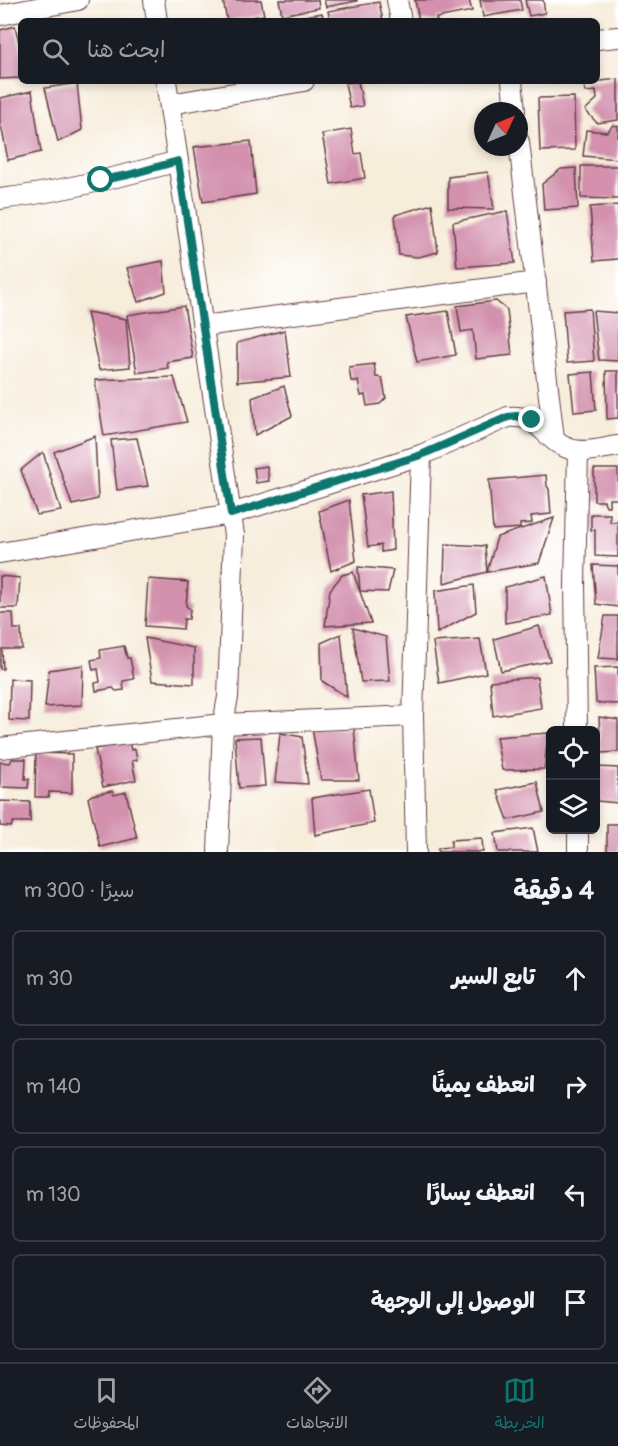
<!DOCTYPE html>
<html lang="ar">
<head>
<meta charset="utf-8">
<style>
	:root { --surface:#171b24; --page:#242831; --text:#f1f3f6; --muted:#9ea1a6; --line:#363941; --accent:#0f766e }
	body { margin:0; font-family:Pangolin,"Playpen Sans Arabic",sans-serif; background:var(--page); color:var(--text); direction:rtl }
	.controls { position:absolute; right:18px; bottom:18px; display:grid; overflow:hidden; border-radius:9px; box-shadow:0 3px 9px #0003 }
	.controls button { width:54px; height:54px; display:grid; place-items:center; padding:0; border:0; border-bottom:2px solid var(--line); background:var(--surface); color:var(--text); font:30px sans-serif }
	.compass { position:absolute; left:474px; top:102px; width:54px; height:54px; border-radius:50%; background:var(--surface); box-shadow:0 3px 9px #0003; rotate:46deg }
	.stop { position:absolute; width:18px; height:18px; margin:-14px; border:4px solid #0f766e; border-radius:50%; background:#fff }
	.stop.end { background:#0f766e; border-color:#fff; box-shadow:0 2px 6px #0008 }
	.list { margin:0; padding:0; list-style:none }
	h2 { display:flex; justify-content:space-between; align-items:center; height:78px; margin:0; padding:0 24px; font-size:26px }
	h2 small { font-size:20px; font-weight:400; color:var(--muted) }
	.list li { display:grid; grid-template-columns:39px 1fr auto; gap:18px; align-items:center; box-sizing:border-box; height:96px; margin:0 12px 12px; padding:0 12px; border:2px solid var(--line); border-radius:9px }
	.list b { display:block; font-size:22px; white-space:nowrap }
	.list em { font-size:20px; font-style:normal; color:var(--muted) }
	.icon { flex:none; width:33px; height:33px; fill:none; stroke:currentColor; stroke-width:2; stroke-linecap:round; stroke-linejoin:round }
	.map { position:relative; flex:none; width:618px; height:852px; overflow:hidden; direction:ltr }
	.search { position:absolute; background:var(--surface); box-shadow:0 3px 9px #0003; left:18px; right:18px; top:18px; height:66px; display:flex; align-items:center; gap:15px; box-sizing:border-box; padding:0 21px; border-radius:9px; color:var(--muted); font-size:22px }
	.sheet { height:510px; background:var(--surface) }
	nav { display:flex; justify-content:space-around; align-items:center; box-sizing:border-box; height:84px; border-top:2px solid var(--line); background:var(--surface); font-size:16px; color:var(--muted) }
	nav a { display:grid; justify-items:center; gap:3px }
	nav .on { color:var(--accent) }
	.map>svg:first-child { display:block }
	.building { fill:#d391ae }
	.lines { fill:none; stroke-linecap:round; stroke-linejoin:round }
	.street-casing { stroke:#643e45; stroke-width:22 }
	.street { stroke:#fff; stroke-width:20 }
	.route { stroke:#0f766e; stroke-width:8 }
</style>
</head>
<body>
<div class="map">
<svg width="618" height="852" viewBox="0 0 618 852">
	<rect width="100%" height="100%" fill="#fff"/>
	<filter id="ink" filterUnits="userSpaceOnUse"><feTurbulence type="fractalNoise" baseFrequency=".0167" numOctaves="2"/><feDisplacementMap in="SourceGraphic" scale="12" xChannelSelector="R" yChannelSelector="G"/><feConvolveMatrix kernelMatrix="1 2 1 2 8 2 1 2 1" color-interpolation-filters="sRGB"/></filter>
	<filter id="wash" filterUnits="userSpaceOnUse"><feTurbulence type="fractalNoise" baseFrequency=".008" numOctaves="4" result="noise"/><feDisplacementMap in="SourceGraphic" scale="24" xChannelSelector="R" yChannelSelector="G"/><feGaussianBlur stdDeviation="1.35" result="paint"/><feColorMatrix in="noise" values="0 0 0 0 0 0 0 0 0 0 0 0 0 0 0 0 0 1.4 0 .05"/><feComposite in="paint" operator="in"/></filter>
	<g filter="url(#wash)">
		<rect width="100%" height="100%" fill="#f7eddb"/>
		<g id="blocks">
			<g class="building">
				<path d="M223,0H261L264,15L227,21Z"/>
				<path d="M279,0H318L319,8L282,15Z"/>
				<path d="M324,0H357V1L326,7Z"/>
				<path d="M415,0H469L472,11L436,18L437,21H419Z"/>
				<path d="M480,0H520L522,10L483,17Z"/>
				<path d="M525,0H543L545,13L529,16Z"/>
				<path d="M379,2L383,21H330L328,11Z"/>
				<path d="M322,13L324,21H282V20Z"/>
				<path d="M15,26L21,50V78L0,79V30Z"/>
				<path d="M618,79V120L597,123L585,110L597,99L596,91L585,92L584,83Z"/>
				<path d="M358,81L363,106L350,108L345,83Z"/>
				<path d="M77,83L82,130L58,142L45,88Z"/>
				<path d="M32,91L41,152L8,160L0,120V98Z"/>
				<path d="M574,97L575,150L540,151L538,98Z"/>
				<path d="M613,125L618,126V159L583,156L586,130L607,132Z"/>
				<path d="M351,129L355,154L361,153L365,178L331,184L322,134Z"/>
				<path d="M251,141L256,194L203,202L194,147Z"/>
				<path d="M581,166H618V199L581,198Z"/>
				<path d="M576,168L578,208L544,210L542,184L561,169Z"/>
				<path d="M488,172L494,209L448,208V177Z"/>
				<path d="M432,204L438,252L418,257L399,255L395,215Z"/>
				<path d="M618,205V259L594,261L590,207Z"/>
				<path d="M507,211L515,263L457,267L453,222Z"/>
				<path d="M163,261L166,292L138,302L127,268Z"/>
				<path d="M496,301L507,310L512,355L476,359L473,330L461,332L457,306Z"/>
				<path d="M184,306L193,358L167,362L168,368L137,373L127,315Z"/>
				<path d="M590,309L594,361L567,363L563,311Z"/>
				<path d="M448,311L456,355L417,362L406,317Z"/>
				<path d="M593,311L618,313V361L599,360Z"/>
				<path d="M87,312L126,319L130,367L99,370Z"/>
				<path d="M285,330L291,377L237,382V343Z"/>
				<path d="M374,364L376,377L382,378L386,398L380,404L367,406L365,395L361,396L358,381H351L349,367Z"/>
				<path d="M606,371H618V418L607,419Z"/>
				<path d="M593,372L596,410L574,412L570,374Z"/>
				<path d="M174,377L187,422L104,436L95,380Z"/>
				<path d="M284,386L292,416L255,435L252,398Z"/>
				<path d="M95,436L98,499L72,505L54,452Z"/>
				<path d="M137,438L148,486L117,490L111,440Z"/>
				<path d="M43,452L61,511L37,515L21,470Z"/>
				<path d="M267,466L269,481L256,483L254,468Z"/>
				<path d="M594,469H618V499H609V506H606L604,501H594Z"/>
				<path d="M546,475L547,486L549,489L551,514L531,516L532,523L520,524V528L493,530L489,480Z"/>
				<path d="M391,491L393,550L381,552V545L368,547L361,495Z"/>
				<path d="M349,500L356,561L331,571L319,511Z"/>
				<path d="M591,514H610V522H618V557L595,556V530H591Z"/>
				<path d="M554,518L539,563L487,572L497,537Z"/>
				<path d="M445,544L485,546L487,572L444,583Z"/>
				<path d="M593,565L618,566V607L596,604Z"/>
				<path d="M358,567L393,570L388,592L360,591Z"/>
				<path d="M353,572L371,623L325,626L330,590L342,575Z"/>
				<path d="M0,576L20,578L18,608H0Z"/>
				<path d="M546,576L552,615L505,623V587Z"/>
				<path d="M148,579L188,582L186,606L190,609L189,619H184L183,629L145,626Z"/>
				<path d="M474,585L476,612L437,633L435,591Z"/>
				<path d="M0,613H13L14,629H21L22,649H2L3,669H0Z"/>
				<path d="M605,616H618V659L598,658Z"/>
				<path d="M539,626L550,661L501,671L494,639Z"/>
				<path d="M353,628L386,637L390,681L361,682Z"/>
				<path d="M341,634L347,697L322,681L321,643Z"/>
				<path d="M145,638L194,648V684L152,681Z"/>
				<path d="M480,639L486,673L439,683L433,642Z"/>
				<path d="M124,646L127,658H130L134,679L123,681L124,690L116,691L113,688L96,691L95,683L100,682L98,669L93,670L91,660L101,658L100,650Z"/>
				<path d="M83,665L82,705L45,707L49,670Z"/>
				<path d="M618,667V704L596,703L594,668Z"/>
				<path d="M537,677L541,708L493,716L490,681Z"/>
				<path d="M10,679L30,680L29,721L9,720Z"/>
				<path d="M599,717L618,720V752L601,753Z"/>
				<path d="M312,728H354L359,780H321Z"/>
				<path d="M280,733L302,737L308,784L275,782Z"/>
				<path d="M548,733L544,769L502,770L496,737Z"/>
				<path d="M261,737L265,786L239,788L235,738Z"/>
				<path d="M104,741H129L131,750L135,749L137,760L132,761L136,780L103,787L95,749L105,747Z"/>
				<path d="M36,753L72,754V793L49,792V797H35Z"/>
				<path d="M12,759H26L25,779H29L28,788L0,787V762L10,763Z"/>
				<path d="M597,767L618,768V803L597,801Z"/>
				<path d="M537,782L544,812L508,820L497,790Z"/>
				<path d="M369,789L374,823L315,835L312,798Z"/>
				<path d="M112,791L114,795L126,792L137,838L100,847L88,798L92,795Z"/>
				<path d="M0,801L30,802V822H13L11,827L0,826Z"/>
				<rect x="607" y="824" width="11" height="28"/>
				<path d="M533,828L538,852H498L495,833Z"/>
				<path d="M482,838L483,852H438V848L451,847V840Z"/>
			</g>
		</g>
	</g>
	<g filter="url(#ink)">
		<use href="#blocks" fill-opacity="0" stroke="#643e45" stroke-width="1.5"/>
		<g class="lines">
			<defs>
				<g id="street">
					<path d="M154,0L157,21"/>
					<path d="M397,0L401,21"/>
					<path d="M0,15L78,0"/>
					<path d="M597,39L618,37"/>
					<path d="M166,81L234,535L228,697L223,724L218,852"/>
					<path d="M512,81L515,111"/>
					<path d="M170,104L304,81"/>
					<path d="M519,142L554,439"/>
					<path d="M0,199C60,192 120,177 178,161"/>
					<path d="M203,326L536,282"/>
					<path d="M0,553L231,514L421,455L508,417C541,414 544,441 570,449C584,454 603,448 618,446"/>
					<path d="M577,730L575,584L578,451"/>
					<path d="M0,748L223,724L413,716"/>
					<path d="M578,830V852"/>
					<path d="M416,852L413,716L421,455"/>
				</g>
			</defs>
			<use href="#street" class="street-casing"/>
			<use href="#street" class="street"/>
		</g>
	</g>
	<g class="lines" filter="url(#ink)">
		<path class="route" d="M101,180L128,175L178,161L231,514L421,455L508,417L516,416L532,420"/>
	</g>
</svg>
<div class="controls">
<button><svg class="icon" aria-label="locate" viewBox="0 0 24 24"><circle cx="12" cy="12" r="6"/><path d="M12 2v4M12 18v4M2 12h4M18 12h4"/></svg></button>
<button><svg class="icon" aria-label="layers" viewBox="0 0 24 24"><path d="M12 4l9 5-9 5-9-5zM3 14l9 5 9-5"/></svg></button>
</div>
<svg class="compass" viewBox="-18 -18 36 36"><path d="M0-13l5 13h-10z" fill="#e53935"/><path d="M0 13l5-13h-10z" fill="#9ea1a6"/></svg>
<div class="stop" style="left:101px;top:180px"></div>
<div class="stop end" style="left:532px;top:420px"></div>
<div class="search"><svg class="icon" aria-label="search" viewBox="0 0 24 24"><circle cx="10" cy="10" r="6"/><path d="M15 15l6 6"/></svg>ابحث هنا</div>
</div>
<section class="sheet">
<h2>4 دقيقة<small>سيرًا · 300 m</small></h2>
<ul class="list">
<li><svg class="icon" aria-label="ahead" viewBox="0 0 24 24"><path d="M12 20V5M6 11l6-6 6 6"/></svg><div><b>تابع السير</b></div><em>30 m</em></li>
<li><svg class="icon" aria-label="right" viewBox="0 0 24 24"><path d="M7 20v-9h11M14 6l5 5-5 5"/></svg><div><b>انعطف يمينًا</b></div><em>140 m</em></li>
<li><svg class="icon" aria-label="left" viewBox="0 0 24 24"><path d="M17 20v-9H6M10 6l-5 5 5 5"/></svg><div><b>انعطف يسارًا</b></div><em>130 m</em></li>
<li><svg class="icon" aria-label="arrive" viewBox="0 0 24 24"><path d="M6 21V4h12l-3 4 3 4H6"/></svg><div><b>الوصول إلى الوجهة</b></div></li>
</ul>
</section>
<nav>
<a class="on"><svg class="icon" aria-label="map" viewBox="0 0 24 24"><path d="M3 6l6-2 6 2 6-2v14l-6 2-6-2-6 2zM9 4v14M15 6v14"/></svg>الخريطة</a>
<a><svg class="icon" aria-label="directions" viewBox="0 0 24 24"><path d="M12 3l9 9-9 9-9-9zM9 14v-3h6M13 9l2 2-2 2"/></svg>الاتجاهات</a>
<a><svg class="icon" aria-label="saved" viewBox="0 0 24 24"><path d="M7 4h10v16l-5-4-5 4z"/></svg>المحفوظات</a>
</nav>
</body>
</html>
